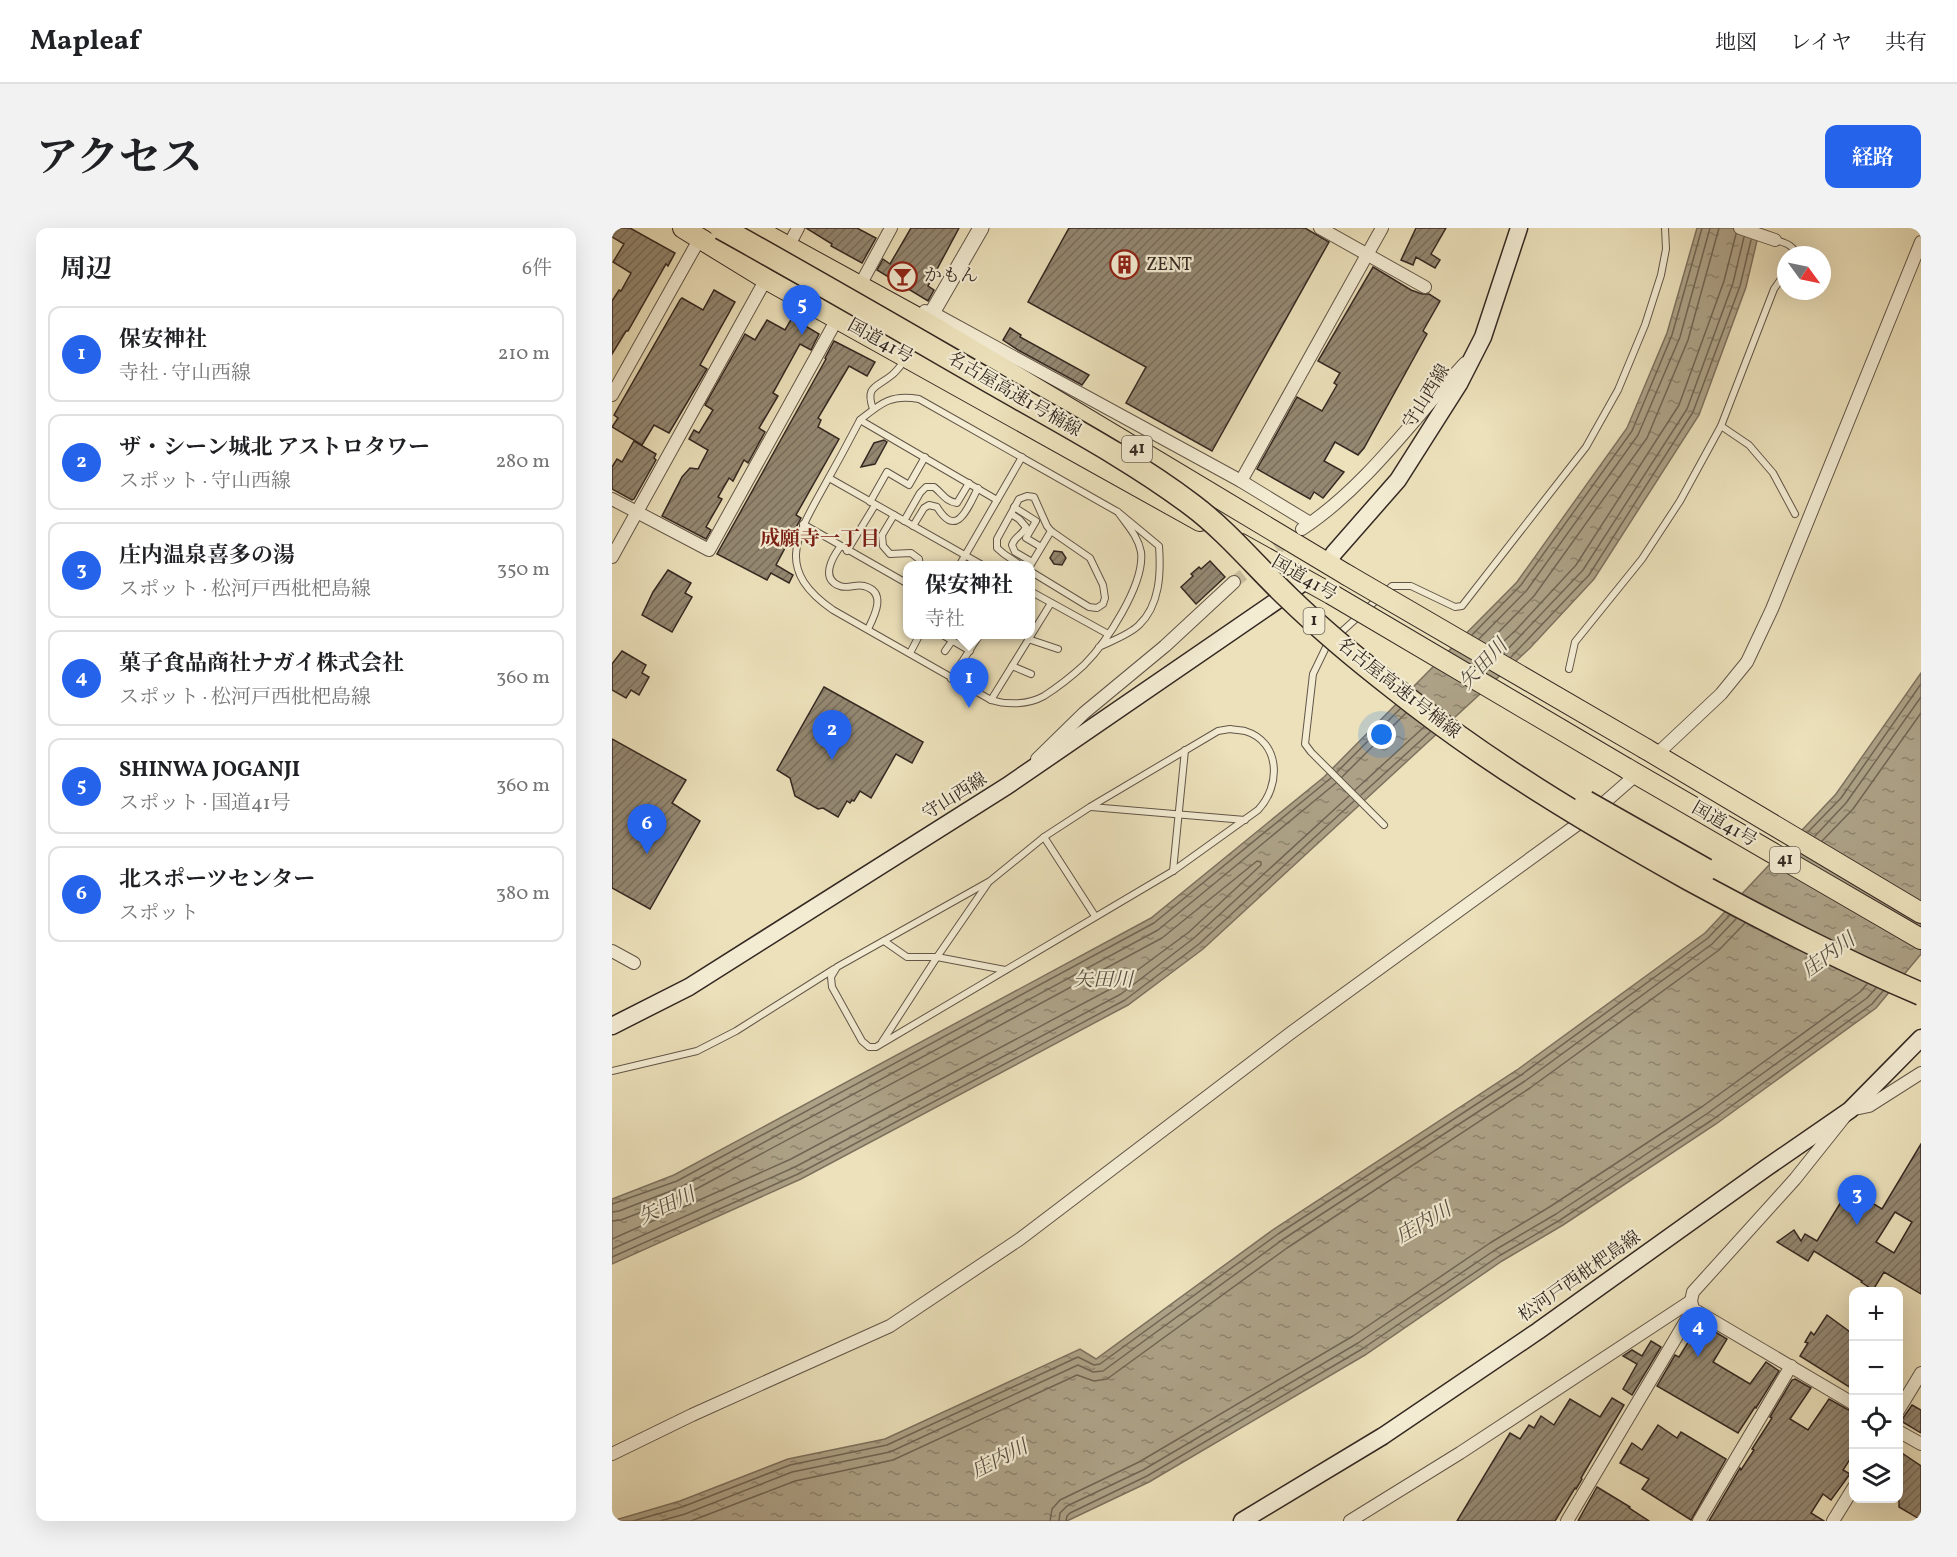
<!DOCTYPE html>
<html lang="ja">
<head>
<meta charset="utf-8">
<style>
	:root { --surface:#fff; --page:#f2f2f2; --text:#202124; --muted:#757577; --line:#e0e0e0; --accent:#2563eb }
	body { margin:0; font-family:Vollkorn,"Noto Serif JP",serif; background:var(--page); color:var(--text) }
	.controls { position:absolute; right:18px; bottom:18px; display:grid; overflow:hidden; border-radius:12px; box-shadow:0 6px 24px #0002 }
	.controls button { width:54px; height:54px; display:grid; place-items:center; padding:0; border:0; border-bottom:2px solid var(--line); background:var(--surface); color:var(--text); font:30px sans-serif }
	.compass { position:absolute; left:1165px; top:18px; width:54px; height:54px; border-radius:50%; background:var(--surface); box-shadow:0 6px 24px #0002; rotate:123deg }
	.you { position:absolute; left:770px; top:507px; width:21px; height:21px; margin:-15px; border:4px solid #fff; border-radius:50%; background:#1a73e8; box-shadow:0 0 0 9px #1a73e833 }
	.badge { display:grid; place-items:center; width:39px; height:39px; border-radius:50%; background:var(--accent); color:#fff; font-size:20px; font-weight:700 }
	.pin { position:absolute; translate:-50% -50px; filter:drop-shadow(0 2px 3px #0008) }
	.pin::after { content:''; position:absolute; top:32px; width:21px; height:18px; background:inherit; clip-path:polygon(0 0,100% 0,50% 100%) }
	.popup { position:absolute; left:291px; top:333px; width:132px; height:78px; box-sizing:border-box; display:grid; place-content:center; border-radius:12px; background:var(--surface); filter:drop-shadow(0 2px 4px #0005); font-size:20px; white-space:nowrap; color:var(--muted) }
	.popup b { font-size:22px; color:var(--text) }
	.popup::after { content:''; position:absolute; left:50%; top:100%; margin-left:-12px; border:12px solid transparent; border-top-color:var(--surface) }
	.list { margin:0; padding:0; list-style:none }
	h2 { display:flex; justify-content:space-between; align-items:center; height:78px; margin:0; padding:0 24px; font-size:26px }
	h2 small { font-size:20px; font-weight:400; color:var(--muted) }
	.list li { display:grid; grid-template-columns:39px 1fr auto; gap:18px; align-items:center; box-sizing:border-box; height:96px; margin:0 12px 12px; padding:0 12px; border:2px solid var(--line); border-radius:12px }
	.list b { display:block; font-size:22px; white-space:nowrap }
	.list p { margin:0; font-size:20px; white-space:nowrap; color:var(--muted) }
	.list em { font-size:20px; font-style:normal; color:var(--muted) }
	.icon { flex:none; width:33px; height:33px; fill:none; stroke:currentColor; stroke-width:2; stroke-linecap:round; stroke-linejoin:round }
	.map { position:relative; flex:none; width:1309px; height:1293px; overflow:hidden; border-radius:12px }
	header { display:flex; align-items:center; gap:36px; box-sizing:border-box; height:84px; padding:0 30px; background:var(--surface); border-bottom:2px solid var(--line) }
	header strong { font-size:28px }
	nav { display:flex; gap:33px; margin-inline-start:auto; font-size:21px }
	.intro { display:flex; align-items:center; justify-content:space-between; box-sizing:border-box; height:144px; padding:0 36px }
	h1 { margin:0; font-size:42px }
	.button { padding:15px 27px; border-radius:12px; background:var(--accent); color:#fff; font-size:21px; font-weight:700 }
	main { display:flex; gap:36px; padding:0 36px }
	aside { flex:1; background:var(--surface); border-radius:12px; box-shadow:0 6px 24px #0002 }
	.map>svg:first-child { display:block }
	.water { fill:url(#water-ripples); stroke:#7d715f; stroke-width:1.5 }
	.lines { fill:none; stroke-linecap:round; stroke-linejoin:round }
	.shore { stroke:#706554; stroke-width:1.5 }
	.building { fill:url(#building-hatch); stroke:#342822; stroke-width:1.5; fill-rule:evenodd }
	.minor-tunnel { stroke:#c7bc9c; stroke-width:12; stroke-dasharray:12 6; stroke-linecap:butt }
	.service-casing { stroke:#625648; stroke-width:8 }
	.minor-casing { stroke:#625648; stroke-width:14 }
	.tertiary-casing { stroke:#625648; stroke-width:17 }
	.secondary-casing { stroke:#342822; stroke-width:19 }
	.trunk-casing { stroke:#342822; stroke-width:22 }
	.service { stroke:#f3ecd3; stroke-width:6 }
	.minor { stroke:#f3ecd3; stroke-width:12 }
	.tertiary { stroke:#f3ecd3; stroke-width:15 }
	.secondary { stroke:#f3ecd3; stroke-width:16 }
	.trunk { stroke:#ece1bb; stroke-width:20 }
	.trunk-bridge-casing { stroke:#342822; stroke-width:22; stroke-linecap:butt }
	.motorway-bridge-casing { stroke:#342822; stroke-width:25; stroke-linecap:butt }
	.trunk-bridge { stroke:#ece1bb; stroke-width:20 }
	.motorway-bridge { stroke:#ece1bb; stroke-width:22 }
	.labels { text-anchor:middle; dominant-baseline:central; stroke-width:4.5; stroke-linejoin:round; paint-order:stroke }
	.shield { fill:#f3ecd3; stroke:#6d6357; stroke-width:1.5 }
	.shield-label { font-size:16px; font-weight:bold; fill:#342822 }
	.poi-label { font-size:18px; fill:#342822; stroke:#f3ecd3; text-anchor:start }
	.street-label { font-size:18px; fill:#342822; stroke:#f3ecd3 }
	.neighbourhood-label { font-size:20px; font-weight:bold; fill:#7a1f14; stroke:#f3ecd3 }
	.water-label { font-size:20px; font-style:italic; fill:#584d40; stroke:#f3ecd3 }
</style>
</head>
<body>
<header>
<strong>Mapleaf</strong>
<nav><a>地図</a><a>レイヤ</a><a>共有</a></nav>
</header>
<div class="intro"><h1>アクセス</h1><a class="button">経路</a></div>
<main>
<aside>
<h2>周辺<small>6件</small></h2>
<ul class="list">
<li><span class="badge">1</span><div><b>保安神社</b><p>寺社 · 守山西線</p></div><em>210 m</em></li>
<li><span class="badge">2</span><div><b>ザ・シーン城北 アストロタワー</b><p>スポット · 守山西線</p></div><em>280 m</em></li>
<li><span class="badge">3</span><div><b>庄内温泉喜多の湯</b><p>スポット · 松河戸西枇杷島線</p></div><em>350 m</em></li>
<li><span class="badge">4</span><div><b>菓子食品商社ナガイ株式会社</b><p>スポット · 松河戸西枇杷島線</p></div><em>360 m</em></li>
<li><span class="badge">5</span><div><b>SHINWA JOGANJI</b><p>スポット · 国道41号</p></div><em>360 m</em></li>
<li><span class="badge">6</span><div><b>北スポーツセンター</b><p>スポット</p></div><em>380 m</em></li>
</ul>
</aside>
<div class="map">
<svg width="1309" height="1293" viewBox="0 0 1309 1293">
	<defs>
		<pattern id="water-ripples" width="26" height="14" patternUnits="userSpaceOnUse" patternTransform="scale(1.5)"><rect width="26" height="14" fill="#ada287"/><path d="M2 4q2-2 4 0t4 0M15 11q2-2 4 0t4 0" fill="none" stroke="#8e846e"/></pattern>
		<pattern id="building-hatch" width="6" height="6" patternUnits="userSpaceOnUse" patternTransform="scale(1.5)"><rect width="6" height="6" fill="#948872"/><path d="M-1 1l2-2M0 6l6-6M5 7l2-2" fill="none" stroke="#7a6f5d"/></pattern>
	</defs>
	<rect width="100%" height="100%" fill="#ece1bb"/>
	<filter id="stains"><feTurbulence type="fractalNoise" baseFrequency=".00333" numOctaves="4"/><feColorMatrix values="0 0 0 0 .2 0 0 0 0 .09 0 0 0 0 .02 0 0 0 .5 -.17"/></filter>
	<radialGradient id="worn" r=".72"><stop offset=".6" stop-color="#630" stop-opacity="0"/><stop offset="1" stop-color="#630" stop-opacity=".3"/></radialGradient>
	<g class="water">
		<path d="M1085,0H1148L1134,59L1087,187L982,351L918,420L591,721L516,777L189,951L0,1036V971L62,947L539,690L712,549L905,354L1015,200L1055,105Z"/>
		<path d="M1309,445V726L1264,780L1104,896L951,997L890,1033L753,1127L537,1254L455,1293H0L68,1273L176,1231L273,1211L468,1121L484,1131L662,1001L905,842L1093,705L1224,566Z"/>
	</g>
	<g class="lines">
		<g class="shore">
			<path d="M860,407L909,357L1020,203L1060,107L1090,0"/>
			<path d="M867,411L915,362L1026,207L1068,109L1098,0"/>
			<path d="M875,416L922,368L1035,210L1076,112L1107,0"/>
			<path d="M884,420L902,404L964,337L1067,177L1112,53L1124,6"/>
			<path d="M892,425L971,342L1075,181L1121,55L1132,9"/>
			<path d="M899,429L977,347L1081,184L1128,58L1139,12"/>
			<path d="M725,544L788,481"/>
			<path d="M730,549L794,485"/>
			<path d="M743,562L812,499"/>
			<path d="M749,567L818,504"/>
			<path d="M1196,604L1229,570L1309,456"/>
			<path d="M1203,608L1234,575L1309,469"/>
			<path d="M1210,613L1241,581L1309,485"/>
			<path d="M0,976L65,953L542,695L719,550"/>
			<path d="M0,984L7,983L69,959L546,702L724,555"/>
			<path d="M0,993L9,992L73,967L550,710L645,633L649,634V637L577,704L504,758L179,931L0,1011"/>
			<path d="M0,1021L183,939L509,766L582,710L737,568"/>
			<path d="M0,1029L186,946L513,772L587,716L742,573"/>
			<path d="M21,1293L70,1279L178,1237L275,1217L466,1129L482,1137L488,1136L666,1006L909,847L1096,710L1118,687"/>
			<path d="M48,1293L73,1286L180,1244L278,1224L466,1137L481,1144L491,1143L670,1012L913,853L1100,716L1124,691"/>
			<path d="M79,1293L183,1253L281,1232L465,1147L482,1153L495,1151L675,1020L918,860L1107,722L1133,695"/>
			<path d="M438,1293L440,1281L448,1272L527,1234L741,1108L878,1015L939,978L1091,878L1248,764L1255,756"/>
			<path d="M447,1293L448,1285L455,1278L531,1242L746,1115L883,1022L944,986L1096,885L1255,770L1264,760"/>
			<path d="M454,1293L455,1288L458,1285L535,1248L750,1121L887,1028L948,992L1100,892L1260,776L1271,763"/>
		</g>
	</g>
	<g class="building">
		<path d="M0,0H18L63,25L56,38L54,36L16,103H14L0,126V73L7,62L9,63L19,45L1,34L12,16L0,9Z"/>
		<path d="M194,0H245L264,10L250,35L219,18L220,16Z"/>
		<path d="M299,0H347L316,58L322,62L316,73L265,42L271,31L278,36Z"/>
		<path d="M457,0H693L717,14L600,223L514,175L534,139L416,74Z"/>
		<path d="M804,0H834L819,26L828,32L823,40L804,29L801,37L789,32Z"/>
		<path d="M761,39L799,62L810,66H817L828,73L811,103L815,106L752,220L746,227L723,214L712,233L732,244L711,270L702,264L698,271L645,241L685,169L710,183L725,157L722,155L728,145L706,133Z"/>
		<path d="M102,62L123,74L88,137L95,141L57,205L42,197L30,217L0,199L6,190L2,187L68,72L70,70L91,82Z"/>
		<path d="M180,90L207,106L199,122L188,116L161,165L166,168L147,200L153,204L136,235L132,232L121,253L117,250L106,269L110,271L94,299L99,302L94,311L50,288L70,249L78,240L86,241L96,222L77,211L82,202L87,205L101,182L93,177L133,106L143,112L155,92L173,102Z"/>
		<path d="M398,100L409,107L408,109L477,147L470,157L406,122L391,112Z"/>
		<path d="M222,113L263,134L255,148L237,138L206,190L209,192L206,199L227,211L184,287L189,290L164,337L181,347L177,355L159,345L155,352L105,326L214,131L213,130Z"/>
		<path d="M272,212L275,214L263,236L249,239L262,215Z"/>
		<path d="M22,213L44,226L42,230L44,232L22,271L20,272L0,261V239L5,231L10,234Z"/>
		<path d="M442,323L450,324L454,330L450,337L442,336L438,330Z"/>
		<path d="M598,333L613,349L584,376L569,359L581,348L579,346L587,339L589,341Z"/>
		<path d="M56,342L79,355L73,365L80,369L60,404L30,387L41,364Z"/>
		<path d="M10,423L34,437L30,445L37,449L27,467L19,462L14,470L0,462V436Z"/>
		<path d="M212,459L311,514L300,535L284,526L259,570L248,563L242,573L240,572L238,575L235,573L226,589L211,580L206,581L183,568L178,550L165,542Z"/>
		<path d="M0,511L74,552L60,575L88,593L38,681L0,660Z"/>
		<path d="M1309,916V1066L1272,1044L1261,1062L1249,1054L1250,1053L1202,1023L1196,1033L1165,1014L1182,1002L1189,1013L1193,1006L1205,1013L1237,961L1270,981ZM1283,984L1300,994L1282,1025L1264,1014Z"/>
		<path d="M1215,1087L1242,1107V1162L1188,1128L1196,1115L1193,1114L1199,1104L1202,1107Z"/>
		<path d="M1085,1093L1115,1111L1101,1134L1138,1156L1154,1134L1167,1143L1144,1180L1143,1179L1126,1205L1045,1158L1063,1127L1067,1129L1082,1105L1079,1103Z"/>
		<path d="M1039,1113L1049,1119L1020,1167L1011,1161L1025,1136L1011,1128L1020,1122L1030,1128Z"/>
		<path d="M1183,1151L1199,1160L1178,1191L1196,1202L1217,1171L1242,1185V1225L1231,1242L1238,1246L1219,1272L1211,1266L1199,1285L1212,1293H1097L1128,1240L1129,1242L1142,1222L1140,1221L1160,1190L1158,1189L1180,1152Z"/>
		<path d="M1000,1170L1012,1177L969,1250L970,1251L964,1261L963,1260L943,1293H845L898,1205L908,1211L917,1197L922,1200L929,1188L942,1197L958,1171L988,1189Z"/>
		<path d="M1300,1177L1309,1182V1205L1289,1193Z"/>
		<path d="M1046,1197L1065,1210L1069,1204L1114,1231L1079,1292L1030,1261L1037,1251L1008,1235L1020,1215L1030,1222Z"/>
		<path d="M1287,1223L1309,1238V1292L1287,1279Z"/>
		<path d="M985,1259L1018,1279L1017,1280L1037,1293H966Z"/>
	</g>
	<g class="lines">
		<path class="minor-tunnel" d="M622,354L680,309"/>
		<defs>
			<g id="service">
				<path d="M1164,12C1173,15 1182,17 1184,27"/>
				<path d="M261,181C253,158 264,160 280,147C285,143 289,137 293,132"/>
				<path d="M248,192L385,272"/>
				<path d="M1109,198L1137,217L1161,245L1183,286"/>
				<path d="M217,250L372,338"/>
				<path d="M258,274L275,244L297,257L313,229"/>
				<path d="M402,279L424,293L414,310L429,319"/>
				<path d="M399,286L407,291L414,299C411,307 403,308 400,317L403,324L420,334"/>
				<path d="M282,287L270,307L271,318L278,326L299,325L307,331L308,338"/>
				<path d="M292,293L308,265L314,259H322C331,266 333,273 345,275L357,255"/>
				<path d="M191,296L296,356"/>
				<path d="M301,298L312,280L317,277L325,279C345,312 356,279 366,260"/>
				<path d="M228,319C220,330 208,351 228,358C235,361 244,356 252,358C275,364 263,387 256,401"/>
				<path d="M235,323L263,277"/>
				<path d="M347,338L410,229"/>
				<path d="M410,338L392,326L385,320V311L407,271L415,268L422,269L435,298L439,303L478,330L491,357L493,370L491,376L485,380L477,379L418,343"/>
				<path d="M418,338L439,303"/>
				<path d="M418,363L496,406"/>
				<path d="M329,406L358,423"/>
				<path d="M416,411L446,421"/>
				<path d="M487,419C499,413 517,407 527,397C548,377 549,345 547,318L506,284L307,171C279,166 269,175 248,192C236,215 223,239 210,262C182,312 165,343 221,382L379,472C395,477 416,477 432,468C446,459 460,448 472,437C494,415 533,356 529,324C526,308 515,297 506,284"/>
				<path d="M333,423L340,413"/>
				<path d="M298,425L308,406"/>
				<path d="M400,438L419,446"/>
				<path d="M957,441L963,414L1030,331L1068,273L1109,198L1162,61L1174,44"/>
				<path d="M339,451L368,406"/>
				<path d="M379,472L439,375"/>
				<path d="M618,501C623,502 628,502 633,503C669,514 669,558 646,582L561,643L264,819H257L250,813L220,759L219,749L225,739L378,653L432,609L478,579L606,503Z"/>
				<path d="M479,579L633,592"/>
				<path d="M772,597L699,524L693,516L701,446L715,417L780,358H799L843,379L850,378L974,219L1006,162L1033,97L1049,47L1054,21L1053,0"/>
				<path d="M432,609L483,688"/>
				<path d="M561,643L573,522"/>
				<path d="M272,713L295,729H325L393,742"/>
				<path d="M270,814L325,729L376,655"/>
				<path d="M0,843L85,823L124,803L222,741"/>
			</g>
			<g id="minor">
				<path d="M708,0L813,59"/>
				<path d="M1128,0L1163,12"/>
				<path d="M176,19L186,0"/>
				<path d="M247,59L279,0"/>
				<path d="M313,83L321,85L629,253L698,295"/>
				<path d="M0,167L88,10"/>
				<path d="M629,253L770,0"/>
				<path d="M0,271L97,322L225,91"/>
				<path d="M690,301C755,258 801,191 853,135"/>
				<path d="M0,329L154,51"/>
				<path d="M1044,527L1109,466L1135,434L1160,381L1309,14"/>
				<path d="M425,531L472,485L553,418L622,354"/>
				<path d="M0,723L22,735"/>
				<path d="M1242,1176L1081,1081L1079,1073L1081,1064L1183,951L1238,882L1257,878L1309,845"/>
				<path d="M1286,1183L1309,1145"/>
				<path d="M1286,1203L1309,1216"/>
				<path d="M0,1226L80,1187L278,1098L408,1011L680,804L977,588L1025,546"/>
				<path d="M738,1293L848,1225L1079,1073"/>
				<path d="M955,1293L1081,1081"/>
				<path d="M1087,1293L1179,1138"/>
				<path d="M1221,1293L1242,1259"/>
			</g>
			<path id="tertiary" d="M309,104L369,0"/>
			<g id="secondary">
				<path d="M716,335L722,325L786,252L847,156L871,109L907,0"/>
				<path d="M0,798L77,759L395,558L695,352"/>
				<path d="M630,1293L771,1208L926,1103L1154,940L1238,882L1309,810"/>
			</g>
			<g id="trunk">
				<path d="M71,0L154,51L588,293"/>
				<path d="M142,0L315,95L735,347"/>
				<path d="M629,316L719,366"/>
				<path d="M1034,521L1309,685"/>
				<path d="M1014,540L1309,711"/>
			</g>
		</defs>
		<use href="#service" class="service-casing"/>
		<use href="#minor" class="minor-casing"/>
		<use href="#tertiary" class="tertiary-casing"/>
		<use href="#secondary" class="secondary-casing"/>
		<use href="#trunk" class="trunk-casing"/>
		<use href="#service" class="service"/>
		<use href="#minor" class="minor"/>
		<use href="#tertiary" class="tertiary"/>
		<use href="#secondary" class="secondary"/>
		<use href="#trunk" class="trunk"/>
		<defs>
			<g id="trunk-bridge">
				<path d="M735,347L1034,521"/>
				<path d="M719,366L1014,540"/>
			</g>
			<g id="motorway-bridge">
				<path d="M109,0C201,51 292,104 384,157C450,195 519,231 580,277C616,304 645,340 678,371C711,403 746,432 782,460C873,533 975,594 1077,651C1153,692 1229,732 1309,766"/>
				<path d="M974,574L1094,642"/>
			</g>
		</defs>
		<use href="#trunk-bridge" class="trunk-bridge-casing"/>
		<use href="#motorway-bridge" class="motorway-bridge-casing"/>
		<use href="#trunk-bridge" class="trunk-bridge"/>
		<use href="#motorway-bridge" class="motorway-bridge"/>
	</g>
	<defs>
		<symbol id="building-ring" viewBox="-11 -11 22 22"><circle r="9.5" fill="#f3ecd3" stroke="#8f2418" stroke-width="1.5"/><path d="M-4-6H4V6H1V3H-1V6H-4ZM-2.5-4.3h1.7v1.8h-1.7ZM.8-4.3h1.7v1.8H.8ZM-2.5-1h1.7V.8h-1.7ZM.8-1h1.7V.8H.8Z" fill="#8f2418"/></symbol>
		<symbol id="bar-ring" viewBox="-11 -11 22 22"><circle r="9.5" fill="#f3ecd3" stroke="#8f2418" stroke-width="1.5"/><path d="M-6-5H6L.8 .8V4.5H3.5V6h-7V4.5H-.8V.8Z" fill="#8f2418"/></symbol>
	</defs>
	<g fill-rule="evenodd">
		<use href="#building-ring" x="496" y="20" width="33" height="33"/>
		<use href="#bar-ring" x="274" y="32" width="33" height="33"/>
	</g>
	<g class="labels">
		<g class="shield">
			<rect x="510" y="208" width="30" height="26" rx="4.5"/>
			<rect x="691.5" y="380" width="21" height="26" rx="4.5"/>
			<rect x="1158" y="619" width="30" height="26" rx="4.5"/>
		</g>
		<g class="shield-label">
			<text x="525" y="221">41</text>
			<text x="702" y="393">1</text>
			<text x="1173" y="632">41</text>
		</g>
		<g class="poi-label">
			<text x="534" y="37">ZENT</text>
			<text x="312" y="48">かもん</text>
		</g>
		<g class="street-label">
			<text transform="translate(268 114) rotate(29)">国道41号</text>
			<text transform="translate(402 167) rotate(30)">名古屋高速1号楠線</text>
			<text transform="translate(815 169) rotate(-58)">守山西線</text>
			<text transform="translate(692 351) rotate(30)">国道41号</text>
			<text transform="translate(786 461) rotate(38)">名古屋高速1号楠線</text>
			<text transform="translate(343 569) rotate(-32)">守山西線</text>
			<text transform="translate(1112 597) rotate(30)">国道41号</text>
			<text transform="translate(968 1049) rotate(-35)">松河戸西枇杷島線</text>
		</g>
		<g class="neighbourhood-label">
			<text x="208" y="312">成願寺一丁目</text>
		</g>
		<g class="water-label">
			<text transform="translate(872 437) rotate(-47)">矢田川</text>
			<text transform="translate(1217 728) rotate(-36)">庄内川</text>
			<text x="491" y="753">矢田川</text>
			<text transform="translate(55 979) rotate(-25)">矢田川</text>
			<text transform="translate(812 996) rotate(-30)">庄内川</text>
			<text transform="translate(388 1232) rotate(-27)">庄内川</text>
		</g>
	</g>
	<rect width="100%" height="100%" filter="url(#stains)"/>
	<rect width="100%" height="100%" fill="url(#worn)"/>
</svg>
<div class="controls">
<button>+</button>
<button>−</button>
<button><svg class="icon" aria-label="locate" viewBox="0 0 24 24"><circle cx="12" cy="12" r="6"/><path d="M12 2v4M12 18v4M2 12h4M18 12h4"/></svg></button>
<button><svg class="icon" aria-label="layers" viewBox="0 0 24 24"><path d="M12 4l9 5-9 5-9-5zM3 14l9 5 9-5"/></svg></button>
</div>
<svg class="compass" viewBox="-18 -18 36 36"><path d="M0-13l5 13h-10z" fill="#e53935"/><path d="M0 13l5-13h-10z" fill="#757577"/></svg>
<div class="you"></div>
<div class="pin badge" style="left:357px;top:480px">1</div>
<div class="popup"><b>保安神社</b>寺社</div>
<div class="pin badge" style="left:220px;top:532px">2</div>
<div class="pin badge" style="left:1245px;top:997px">3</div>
<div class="pin badge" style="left:1086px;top:1129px">4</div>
<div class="pin badge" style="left:190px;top:107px">5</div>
<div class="pin badge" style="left:35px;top:626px">6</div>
</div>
</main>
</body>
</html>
